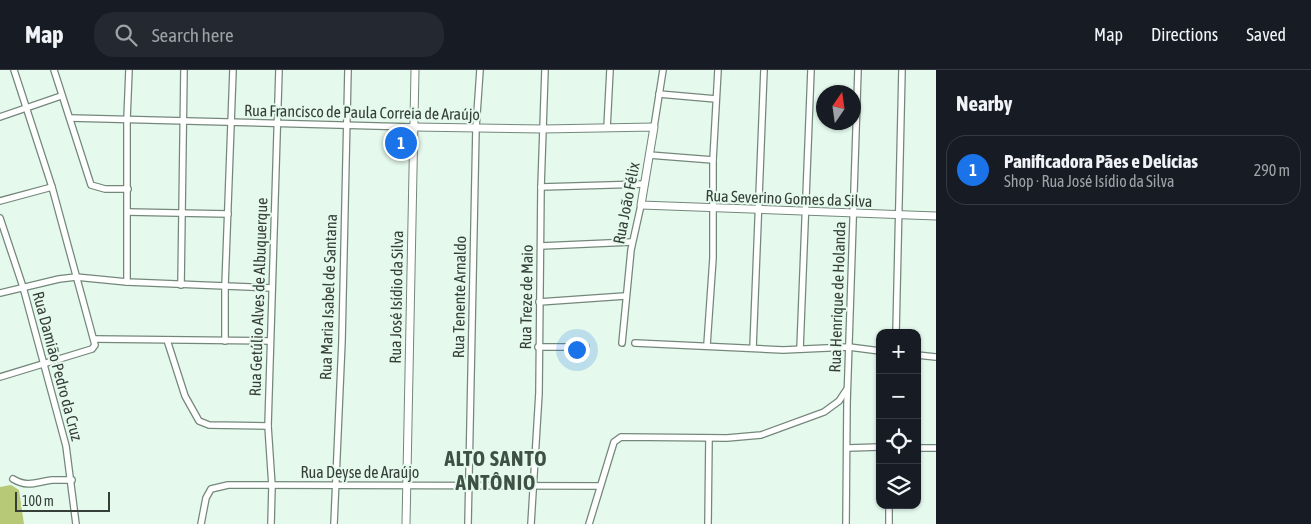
<!DOCTYPE html>
<html lang="en">
<head>
<meta charset="utf-8">
<style>
	:root { --surface:#171b24; --page:#242831; --text:#f1f3f6; --muted:#9ea1a6; --line:#363941; --accent:#1a73e8 }
	body { margin:0; font-family:"Asap Condensed",sans-serif; background:var(--page); color:var(--text) }
	.controls { position:absolute; right:15px; bottom:15px; display:grid; overflow:hidden; border-radius:10px; box-shadow:0 1px 4px #0004 }
	.controls button { width:45px; height:45px; display:grid; place-items:center; padding:0; border:0; border-bottom:1px solid var(--line); background:var(--surface); color:var(--text); font:25px sans-serif }
	.compass { position:absolute; left:816px; top:15px; width:45px; height:45px; border-radius:50%; background:var(--surface); box-shadow:0 1px 4px #0004; rotate:13deg }
	.scale { position:absolute; left:15px; bottom:12px; width:95px; box-sizing:border-box; padding-left:5px; border:2px solid #363e3a; border-top:0; font-size:14px; line-height:18px; white-space:nowrap; color:#363e3a; -webkit-text-stroke:4px #e5f9ed; paint-order:stroke }
	.you { position:absolute; left:576px; top:279px; width:18px; height:18px; margin:-12px; border:4px solid #fff; border-radius:50%; background:#1a73e8; box-shadow:0 0 0 8px #1a73e833 }
	.badge { display:grid; place-items:center; width:32px; height:32px; border-radius:50%; background:var(--accent); color:#fff; font-size:16px; font-weight:700 }
	.pin { position:absolute; translate:-50% -50%; border:2px solid #fff; box-shadow:0 1px 5px #0006 }
	.list { margin:0; padding:0; list-style:none }
	h2 { display:flex; justify-content:space-between; align-items:center; height:65px; margin:0; padding:0 20px; font-size:21px }
	h2 small { font-size:16px; font-weight:400; color:var(--muted) }
	.list li { display:grid; grid-template-columns:32px 1fr auto; gap:15px; align-items:center; box-sizing:border-box; height:70px; margin:0 10px 10px; padding:0 10px; border:1px solid var(--line); border-radius:20px }
	.list b { display:block; font-size:19px; white-space:nowrap }
	.list p { margin:0; font-size:16px; white-space:nowrap; color:var(--muted) }
	.list em { font-size:16px; font-style:normal; color:var(--muted) }
	.icon { flex:none; width:28px; height:28px; fill:none; stroke:currentColor; stroke-width:2; stroke-linecap:round; stroke-linejoin:round }
	.map { position:relative; flex:none; width:936px; height:454px; overflow:hidden }
	header { display:flex; align-items:center; gap:30px; box-sizing:border-box; height:70px; padding:0 25px; background:var(--surface); border-bottom:1px solid var(--line) }
	header strong { font-size:24px }
	nav { display:flex; gap:28px; margin-inline-start:auto; font-size:18px }
	.search { width:350px; height:45px; background:var(--page); display:flex; align-items:center; gap:12px; box-sizing:border-box; padding:0 18px; border-radius:20px; color:var(--muted); font-size:19px }
	main { display:flex }
	aside { flex:1; background:var(--surface) }
	.map>svg:first-child { display:block }
	.green { fill:#b7c976 }
	.lines { fill:none; stroke-linecap:round; stroke-linejoin:round }
	.minor-casing { stroke:#74877b; stroke-width:8 }
	.tertiary-casing { stroke:#74877b; stroke-width:9 }
	.minor { stroke:#fff; stroke-width:5.5 }
	.tertiary { stroke:#fff; stroke-width:7 }
	.labels { text-anchor:middle; dominant-baseline:central; stroke-width:4; stroke-linejoin:round; paint-order:stroke }
	.street-label { font-size:16px; fill:#363e3a; stroke:#e5f9ed }
	.district-label { font-size:21px; font-weight:bold; letter-spacing:1px; fill:#3f5046; stroke:#e5f9ed }
</style>
</head>
<body>
<header>
<strong>Map</strong>
<div class="search"><svg class="icon" aria-label="search" viewBox="0 0 24 24"><circle cx="10" cy="10" r="6"/><path d="M15 15l6 6"/></svg>Search here</div>
<nav><a>Map</a><a>Directions</a><a>Saved</a></nav>
</header>
<main>
<div class="map">
<svg width="936" height="454" viewBox="0 0 936 454">
	<rect width="100%" height="100%" fill="#e5f9ed"/>
	<path class="green" d="M11,415L19,420L24,454H0V417Z"/>
	<g class="lines">
		<defs>
			<g id="minor">
				<path d="M54,0L91,115L105,119H128"/>
				<path d="M659,24L716,29"/>
				<path d="M0,47L61,26"/>
				<path d="M70,48L414,57"/>
				<path d="M654,57L663,0"/>
				<path d="M607,58L610,0"/>
				<path d="M649,85L713,90"/>
				<path d="M541,117L644,114"/>
				<path d="M0,131L52,117"/>
				<path d="M128,142L228,144"/>
				<path d="M0,148L23,217L66,376L76,454"/>
				<path d="M541,176L632,172"/>
				<path d="M127,212V49L129,0"/>
				<path d="M181,215L184,0"/>
				<path d="M0,223L59,209L76,207L127,212L272,218"/>
				<path d="M539,232L625,226"/>
				<path d="M896,263L902,0"/>
				<path d="M95,269L270,271"/>
				<path d="M167,270L185,326L199,351L209,355L268,356"/>
				<path d="M225,271V216L233,0"/>
				<path d="M622,273L631,180L641,135"/>
				<path d="M635,273L783,280L849,277L880,281"/>
				<path d="M707,275L713,188V90L718,0"/>
				<path d="M538,277H586"/>
				<path d="M753,278L764,0"/>
				<path d="M800,279L811,0"/>
				<path d="M917,285L936,287"/>
				<path d="M0,307L92,279L95,275L52,117L14,0"/>
				<path d="M848,378L880,377"/>
				<path d="M917,378H936"/>
				<path d="M13,409C28,418 36,412 52,410C58,410 65,410 72,410"/>
				<path d="M201,454L206,428L211,419L228,415L600,416"/>
				<path d="M271,454L272,416L268,356L279,0"/>
				<path d="M334,454L342,271L348,0"/>
				<path d="M468,454L476,58L480,0"/>
				<path d="M531,454L539,323L541,117L545,0"/>
				<path d="M589,454L614,372L621,367L727,368L761,365L824,342L839,331L847,319"/>
				<path d="M708,454L709,368"/>
				<path d="M846,454L847,333L858,0"/>
				<path d="M889,454V435"/>
			</g>
			<g id="tertiary">
				<path d="M414,57L543,59L654,57L641,135L936,146"/>
				<path d="M406,454L415,0"/>
			</g>
		</defs>
		<use href="#minor" class="minor-casing"/>
		<use href="#tertiary" class="tertiary-casing"/>
		<use href="#minor" class="minor"/>
		<use href="#tertiary" class="tertiary"/>
	</g>
	<g class="labels">
		<g class="street-label">
			<text transform="translate(362 42) rotate(1)">Rua Francisco de Paula Correia de Araújo</text>
			<text transform="translate(789 128) rotate(2)">Rua Severino Gomes da Silva</text>
			<text transform="translate(626 133) rotate(-79)">Rua João Félix</text>
			<text transform="translate(258 227) rotate(-88)">Rua Getúlio Alves de Albuquerque</text>
			<text transform="translate(328 227) rotate(-88)">Rua Maria Isabel de Santana</text>
			<text transform="translate(396 227) rotate(-89)">Rua José Isídio da Silva</text>
			<text transform="translate(459 227) rotate(-89)">Rua Tenente Arnaldo</text>
			<text transform="translate(526 227) rotate(-89)">Rua Treze de Maio</text>
			<text transform="translate(837 227) rotate(-88)">Rua Henrique de Holanda</text>
			<text transform="translate(58 296) rotate(75)">Rua Damião Pedro da Cruz</text>
			<text x="360" y="402">Rua Deyse de Araújo</text>
		</g>
		<g class="district-label">
			<text x="496" y="388">ALTO SANTO<tspan x="496" dy="24">ANTÔNIO</tspan></text>
		</g>
	</g>
</svg>
<div class="controls">
<button>+</button>
<button>−</button>
<button><svg class="icon" aria-label="locate" viewBox="0 0 24 24"><circle cx="12" cy="12" r="6"/><path d="M12 2v4M12 18v4M2 12h4M18 12h4"/></svg></button>
<button><svg class="icon" aria-label="layers" viewBox="0 0 24 24"><path d="M12 4l9 5-9 5-9-5zM3 14l9 5 9-5"/></svg></button>
</div>
<svg class="compass" viewBox="-18 -18 36 36"><path d="M0-13l5 13h-10z" fill="#e53935"/><path d="M0 13l5-13h-10z" fill="#9ea1a6"/></svg>
<div class="scale">100 m</div>
<div class="you"></div>
<div class="pin badge" style="left:401px;top:73px">1</div>
</div>
<aside>
<h2>Nearby<small></small></h2>
<ul class="list">
<li><span class="badge">1</span><div><b>Panificadora Pães e Delícias</b><p>Shop · Rua José Isídio da Silva</p></div><em>290 m</em></li>
</ul>
</aside>
</main>
</body>
</html>
